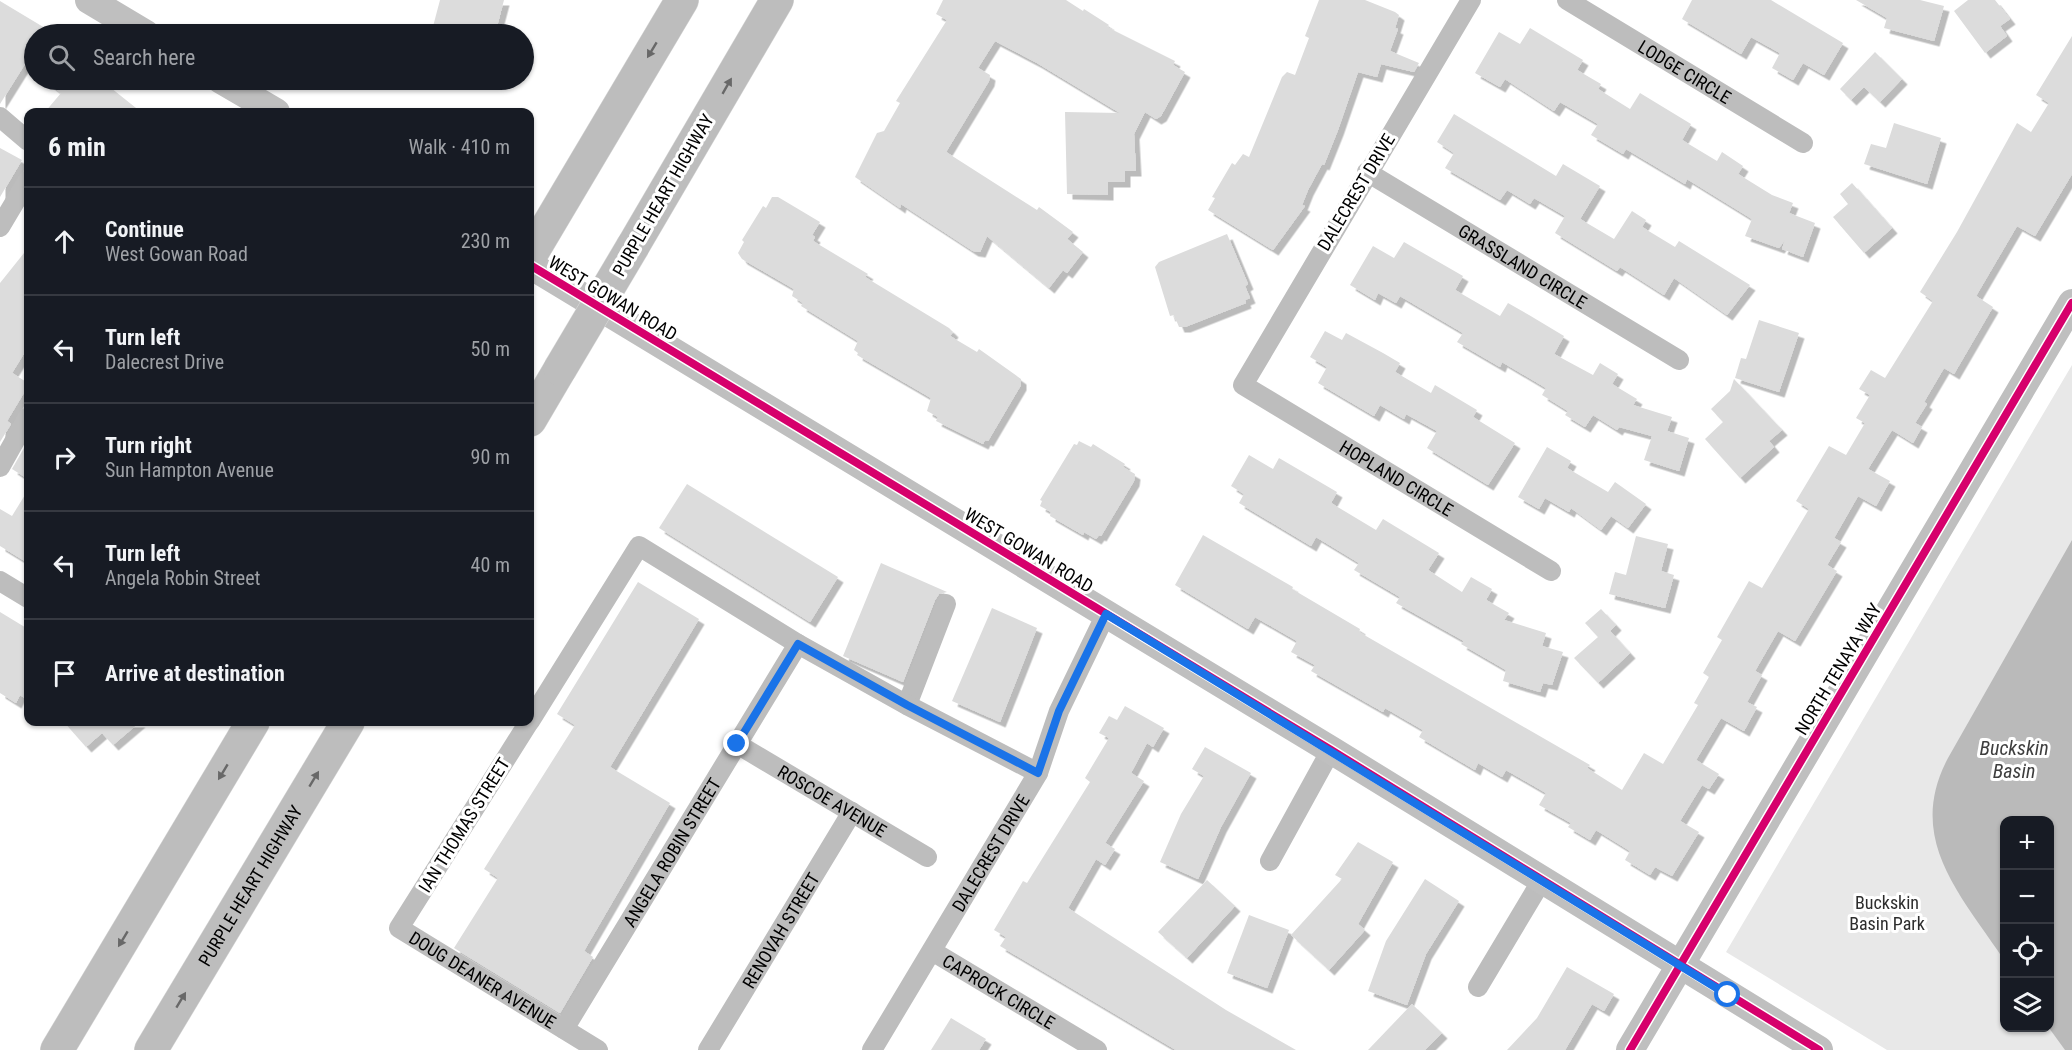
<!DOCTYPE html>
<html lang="en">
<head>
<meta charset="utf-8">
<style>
	:root { --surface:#171b24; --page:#20242c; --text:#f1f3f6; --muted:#9ea1a6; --line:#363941 }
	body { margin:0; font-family:"Roboto Condensed",sans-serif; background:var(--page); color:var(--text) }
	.controls { position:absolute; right:18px; bottom:18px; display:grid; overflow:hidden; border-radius:12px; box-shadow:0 2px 4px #0004 }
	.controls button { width:54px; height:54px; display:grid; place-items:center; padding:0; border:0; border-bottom:2px solid var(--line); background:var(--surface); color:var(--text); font:30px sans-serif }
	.stop { position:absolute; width:18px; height:18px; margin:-14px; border:4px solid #1a73e8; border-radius:50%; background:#fff }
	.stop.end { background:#1a73e8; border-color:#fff; box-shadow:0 2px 6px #0008 }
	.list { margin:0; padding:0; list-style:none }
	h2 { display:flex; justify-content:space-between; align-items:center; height:78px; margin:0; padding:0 24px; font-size:26px }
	h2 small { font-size:20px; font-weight:400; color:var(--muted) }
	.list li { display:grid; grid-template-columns:39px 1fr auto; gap:18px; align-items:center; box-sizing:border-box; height:108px; padding:0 24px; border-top:2px solid var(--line) }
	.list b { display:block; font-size:22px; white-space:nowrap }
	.list p { margin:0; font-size:20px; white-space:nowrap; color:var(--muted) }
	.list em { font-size:20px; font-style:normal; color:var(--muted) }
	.icon { flex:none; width:33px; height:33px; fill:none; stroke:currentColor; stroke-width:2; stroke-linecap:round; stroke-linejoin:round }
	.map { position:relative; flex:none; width:2072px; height:1050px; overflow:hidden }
	.search { position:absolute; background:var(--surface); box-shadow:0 2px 4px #0004; left:24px; top:24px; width:510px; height:66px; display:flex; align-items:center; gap:15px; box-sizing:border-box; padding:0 21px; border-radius:33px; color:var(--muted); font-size:22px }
	.panel { position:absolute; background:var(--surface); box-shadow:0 2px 4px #0004; left:24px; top:108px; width:510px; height:618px; border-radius:12px }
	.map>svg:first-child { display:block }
	.green { fill:#e8e8e8; fill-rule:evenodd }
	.water { fill:#bababa }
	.building { fill:#dcdcdc; filter:url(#shadow) }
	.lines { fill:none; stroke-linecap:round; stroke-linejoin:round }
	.highway-casing { stroke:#dbdbdb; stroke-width:34 }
	.street { stroke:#bdbdbd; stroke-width:20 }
	.secondary { stroke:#bfbfbf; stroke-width:28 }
	.highway { stroke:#bdbdbd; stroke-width:33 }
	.highway-bridge-casing { stroke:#dbdbdb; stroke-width:34; stroke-linecap:butt }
	.highway-bridge { stroke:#bdbdbd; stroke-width:33 }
	.cycleway-casing { stroke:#fff; stroke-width:11 }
	.cycleway { stroke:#d6006c; stroke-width:8 }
	.oneway { fill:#686868 }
	.route { stroke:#1a73e8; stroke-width:8 }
	.labels { text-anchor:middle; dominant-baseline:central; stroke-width:6; stroke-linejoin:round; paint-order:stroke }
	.street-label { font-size:18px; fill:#000; stroke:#fff }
	.park-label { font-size:18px; fill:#2d2d2d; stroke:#fff }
	.water-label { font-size:20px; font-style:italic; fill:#3e3e3e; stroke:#fff }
</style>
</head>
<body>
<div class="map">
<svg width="2072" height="1050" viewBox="0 0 2072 1050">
	<defs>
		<filter id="shadow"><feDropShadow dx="5.5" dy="5.5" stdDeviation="0" flood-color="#0004"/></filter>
	</defs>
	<rect width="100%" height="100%" fill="#fff"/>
	<path class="green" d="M2072,365V1050H1887L1726,952ZM2004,820H2050V1028H2004Z"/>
	<path class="water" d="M2072,540V1050H2065L2049,1028L2050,820H2004V960C1961,895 1905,839 1948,758Z"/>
	<g class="building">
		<path d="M440,0H504L495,34H431Z"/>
		<path d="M943,0H1066L1083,11L1084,9L1109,25L1107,27L1175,61L1173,65L1185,72L1161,116L1156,119L1145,112L1134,134L1136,171H1125V182H1108V195L1067,194L1065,112L1120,113L1037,63L995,41L978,68L990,75L989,81L946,152L1037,210L1039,207L1073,232L1067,239L1083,252L1067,273L1063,270L1049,288L987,236L980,252L973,251L901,204L900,208L855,177L877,133L884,131L900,103L896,101L947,20L936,14Z"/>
		<path d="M1319,0H1365L1395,12L1399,15L1395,28L1398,29L1390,51L1419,63L1414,72L1381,64L1377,77L1358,72L1338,130L1324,165L1322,164L1308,190L1302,205L1305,206L1273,250L1208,210L1215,198L1212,197L1232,163L1235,165L1243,154L1249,157L1282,77L1287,72L1295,75L1309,38L1305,36Z"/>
		<path d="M1692,0H1771L1843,43L1824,75L1803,63L1793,80L1772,68L1780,53L1751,37L1741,54L1682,19Z"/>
		<path d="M1856,0H1920L1944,6L1934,41L1884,28L1887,18Z"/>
		<path d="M1968,0H1995L2010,19L2000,26L2007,36L1985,53L1954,11Z"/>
		<path d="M0,1L55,34H34V72L25,64L0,104Z"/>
		<path d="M1530,28L1583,60L1577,70L1601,84L1598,89L1630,109L1640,93L1691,124L1682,140L1717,161L1722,152L1743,166L1738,174L1772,195L1793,203L1789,213L1815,223L1803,257L1782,249L1785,240L1779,248L1745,236L1752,219L1687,179L1685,184L1626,149L1623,154L1591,135L1598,124L1560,102L1554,111L1505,79L1500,87L1475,73L1499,32L1520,44Z"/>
		<path d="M2072,36V174L2035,236L2017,226L1976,296L1993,307L1954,374L1944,368L1924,402L1927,404L1915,423L1922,427L1913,443L1892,430L1868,469L1890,481L1876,506L1858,496L1834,538L1841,542L1827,565L1837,571L1795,641L1778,631L1755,671L1762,675L1747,702L1757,707L1744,731L1721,718L1696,760L1719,774L1709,789L1702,785L1680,821L1699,832L1672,876L1655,867L1650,875L1625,860L1630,851L1596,830L1590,840L1568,827L1571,823L1539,805L1546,793L1506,770L1502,777L1478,763L1475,770L1419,737L1423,730L1385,708L1383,712L1311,671L1315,665L1291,652L1297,641L1255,617L1248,629L1175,585L1203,535L1293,587L1292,589L1360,629L1359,632L1590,765L1587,768L1622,790L1644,753L1663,764L1698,705L1694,703L1709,677L1703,673L1722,640L1717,637L1749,581L1762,588L1809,509L1796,501L1829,446L1846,455L1865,423L1856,418L1870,395L1859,389L1871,370L1885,378L1933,301L1920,292L1957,232L2017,123L2031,132L2049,103L2036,95Z"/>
		<path d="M1875,52L1902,79L1880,102L1864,87L1851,100L1840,89Z"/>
		<path d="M44,80H101L141,112H45L61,93Z"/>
		<path d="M1454,114L1556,176L1563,164L1600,186L1580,219L1614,239L1632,211L1646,220L1642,227L1675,247L1679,241L1750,285L1727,315L1674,278L1664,295L1620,267L1617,271L1555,233L1565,216L1534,198L1530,204L1507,190L1500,200L1445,168L1454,153L1437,142Z"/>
		<path d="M1894,123L1941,138L1927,184L1864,164L1871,144L1886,148Z"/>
		<path d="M0,148L22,160L0,197Z"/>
		<path d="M1852,183L1892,228L1864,253L1833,217L1848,204L1840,194Z"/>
		<path d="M772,197H778L820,222L812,235L815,237L813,241L868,274L865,277L949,328L953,332L950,336L977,352L979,349L1021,379V385L988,441L985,440L983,444L936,421L938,417L927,411L931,398L857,355L858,353L854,350L858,341L801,306L803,303L792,296L794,289L742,259L738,253L744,242L742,240L763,206L766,208Z"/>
		<path d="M1227,234L1248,284L1245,286L1250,298L1245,300L1246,303L1185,327H1179L1174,315L1170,316L1155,267L1159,262Z"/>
		<path d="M1404,242L1463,276L1455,290L1500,316L1508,303L1529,315L1564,336L1554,354L1593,375L1600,363L1618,374L1612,384L1637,399L1633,405L1672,417L1667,431L1689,438L1679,471L1644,460L1652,436L1619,427L1617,430L1593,415L1585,427L1565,415L1568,411L1542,395L1546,388L1502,362L1500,367L1457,342L1463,333L1400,296L1396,303L1378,293L1375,300L1350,285L1373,246L1394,258Z"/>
		<path d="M28,248V347L12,373L28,383V386L7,421L11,424L0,442V283Z"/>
		<path d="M1759,320L1799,333L1779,392L1735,378L1741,358L1746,359Z"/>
		<path d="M1325,331L1342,340L1346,333L1383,353L1400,363L1395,372L1431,393L1435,385L1477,410L1473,417L1515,443L1488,485L1427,448L1437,431L1406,414L1404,419L1380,405L1374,416L1318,383L1327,367L1310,357Z"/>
		<path d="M1734,379L1782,430L1769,441L1774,447L1740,478L1705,439L1723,422L1711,409L1730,391Z"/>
		<path d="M28,441V479L12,469Z"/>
		<path d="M1079,441L1091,447L1093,444L1125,464L1123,467L1135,474L1134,481L1101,536L1099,535L1096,539L1084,532L1083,535L1050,516L1051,512L1040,506L1042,501L1040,500L1074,444L1077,445Z"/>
		<path d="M1547,447L1571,461L1567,468L1608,492L1615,482L1646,504L1628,528L1611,516L1601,530L1571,508L1569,512L1545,498L1539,509L1518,497Z"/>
		<path d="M1249,455L1273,469L1279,458L1337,492L1331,503L1376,530L1383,519L1439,553L1428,570L1462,592L1471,577L1492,589L1486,600L1509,613L1504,620L1546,633L1542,646L1563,652L1552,685L1543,683L1540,692L1503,681L1506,670L1461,644L1464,641L1396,603L1400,597L1354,570L1359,563L1316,537L1311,546L1239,503L1244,494L1231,486Z"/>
		<path d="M687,484L838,577L810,622L659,528Z"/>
		<path d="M28,490V563L0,546V509L12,516Z"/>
		<path d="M1636,536L1668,544L1661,571L1674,575L1665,608L1609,594L1615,572L1626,575Z"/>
		<path d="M881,563L947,592L939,594L935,600L903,682L843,656Z"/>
		<path d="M638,582L699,619L610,767L670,803L584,951L593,957L560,1013L454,948L498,878L484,869L575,725L557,714Z"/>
		<path d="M992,608L1037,628L1000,722L952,701Z"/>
		<path d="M1601,609L1616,625L1610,631L1630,653L1598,683L1574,658L1598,637L1585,623Z"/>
		<path d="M0,612L28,629V700L20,695L16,703L0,693Z"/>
		<path d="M1125,706L1164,728L1153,747L1147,743L1131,773L1144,781L1105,843L1115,849L1105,865L1096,859L1068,908L1226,1010L1296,1050H1176L1000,946L1006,937L994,930L1023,881L1027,883L1090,782L1085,778L1109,738L1099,733L1109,716L1117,720Z"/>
		<path d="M64,722H140L113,745L102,733L86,747Z"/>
		<path d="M1205,747L1251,773L1221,827L1198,879L1160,862L1181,814L1204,776L1192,769Z"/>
		<path d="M1358,842L1393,862L1358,924L1365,930L1329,970L1291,935L1342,879L1335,875Z"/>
		<path d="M1425,879L1459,901L1426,954L1407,1005L1368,991L1386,941Z"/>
		<path d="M1207,880L1235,906L1187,958L1158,932Z"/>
		<path d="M1249,915L1289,930L1267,988L1227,973Z"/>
		<path d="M1567,967L1614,994L1604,1011L1592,1004L1565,1050H1507L1537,1018Z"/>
		<path d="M1412,1004L1442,1033L1425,1050H1368Z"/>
		<path d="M951,1018L986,1039L979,1050H931Z"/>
	</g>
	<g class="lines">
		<defs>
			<g id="highway">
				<path d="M633,246L777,0"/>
				<path d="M530,256L682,0"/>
				<path d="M530,420L560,369"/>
				<path d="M57,1050L253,722"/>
				<path id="s10" d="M151,1050L348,722"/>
			</g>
		</defs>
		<use href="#highway" class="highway-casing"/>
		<g class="street">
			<path id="s1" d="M1471,0L1243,385L1551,571"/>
			<path id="s2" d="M1567,0L1803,143"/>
			<path d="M0,117L28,141"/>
			<path id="s3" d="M1367,172L1679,360"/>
			<path d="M0,227L28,180"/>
			<path d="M0,467L28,417"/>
			<path d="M0,581L28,598"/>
			<path d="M907,705L946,604"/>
			<path d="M530,721L639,546L798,644L907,705L1038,773"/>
			<path id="s4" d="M529,722L399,928L598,1050"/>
			<path id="s5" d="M737,744L927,857"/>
			<path d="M1270,861L1331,750"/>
			<path id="s6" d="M932,951L1097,1050"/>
			<path d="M1478,987L1542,880"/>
			<path id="s7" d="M564,1029L798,644"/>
			<path id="s8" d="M708,1050L852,812"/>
			<path id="s9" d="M872,1050L1038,773L1059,711L1106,614"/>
		</g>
		<g class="secondary">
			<path d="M89,0L146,34"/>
			<path d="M221,80L276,112"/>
			<path d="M530,265L1331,750L1819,1050"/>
			<path d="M1630,1050L2072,303"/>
		</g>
		<use href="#highway" class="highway"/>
		<defs>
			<path id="highway-bridge" d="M560,369L633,246"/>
		</defs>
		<use href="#highway-bridge" class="highway-bridge-casing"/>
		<use href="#highway-bridge" class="highway-bridge"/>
		<defs>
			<g id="cycleway">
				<path d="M530,265L1331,750L1819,1050"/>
				<path d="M1630,1050L2072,303"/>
			</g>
		</defs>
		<use href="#cycleway" class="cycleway-casing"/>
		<use href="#cycleway" class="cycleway"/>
	</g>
	<defs><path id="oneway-solid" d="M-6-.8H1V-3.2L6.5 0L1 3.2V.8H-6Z" transform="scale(1.5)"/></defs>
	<g class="oneway">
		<use href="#oneway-solid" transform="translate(652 50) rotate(121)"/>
		<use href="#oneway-solid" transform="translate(727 86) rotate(-60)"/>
		<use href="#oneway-solid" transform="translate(223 772) rotate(121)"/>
		<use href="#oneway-solid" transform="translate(314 779) rotate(-59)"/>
		<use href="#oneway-solid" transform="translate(123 939) rotate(121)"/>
		<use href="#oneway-solid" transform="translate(181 1000) rotate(-59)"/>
	</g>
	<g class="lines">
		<path class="route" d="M737,744L798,644L907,705L1038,773L1059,711L1106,614L1728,995"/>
	</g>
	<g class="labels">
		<g class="street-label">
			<text stroke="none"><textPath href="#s2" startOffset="138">LODGE CIRCLE</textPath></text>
			<text transform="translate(1356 192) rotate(-59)">DALECREST DRIVE</text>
			<text transform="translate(663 195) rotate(-60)">PURPLE HEART HIGHWAY</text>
			<text stroke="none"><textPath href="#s3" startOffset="182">GRASSLAND CIRCLE</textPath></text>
			<text transform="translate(613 298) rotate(31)">WEST GOWAN ROAD</text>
			<text stroke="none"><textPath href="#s1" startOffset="627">HOPLAND CIRCLE</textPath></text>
			<text transform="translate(1029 550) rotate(31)">WEST GOWAN ROAD</text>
			<text transform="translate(1838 669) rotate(-59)">NORTH TENAYA WAY</text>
			<text stroke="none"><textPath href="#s5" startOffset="111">ROSCOE AVENUE</textPath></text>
			<text transform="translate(464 825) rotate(-58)">IAN THOMAS STREET</text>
			<text stroke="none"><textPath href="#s7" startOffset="207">ANGELA ROBIN STREET</textPath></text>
			<text stroke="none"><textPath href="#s9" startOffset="230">DALECREST DRIVE</textPath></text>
			<text stroke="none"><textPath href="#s10" startOffset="192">PURPLE HEART HIGHWAY</textPath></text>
			<text stroke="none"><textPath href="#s8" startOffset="140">RENOVAH STREET</textPath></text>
			<text stroke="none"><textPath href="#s4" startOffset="342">DOUG DEANER AVENUE</textPath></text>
			<text stroke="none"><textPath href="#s6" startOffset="78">CAPROCK CIRCLE</textPath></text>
		</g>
		<g class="park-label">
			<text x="1887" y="902">Buckskin<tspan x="1887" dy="21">Basin Park</tspan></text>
		</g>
		<g class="water-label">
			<text x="2014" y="748">Buckskin<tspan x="2014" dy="23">Basin</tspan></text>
		</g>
	</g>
</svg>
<div class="controls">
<button>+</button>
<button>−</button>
<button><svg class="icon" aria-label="locate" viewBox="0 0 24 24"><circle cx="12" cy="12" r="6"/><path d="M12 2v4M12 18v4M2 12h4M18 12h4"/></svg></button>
<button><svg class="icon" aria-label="layers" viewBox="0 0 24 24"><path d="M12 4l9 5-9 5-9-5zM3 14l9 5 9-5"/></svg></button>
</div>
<div class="stop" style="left:1728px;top:995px"></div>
<div class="stop end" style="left:737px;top:744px"></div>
<div class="search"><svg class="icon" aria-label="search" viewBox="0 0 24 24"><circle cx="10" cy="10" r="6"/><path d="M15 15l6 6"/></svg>Search here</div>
<section class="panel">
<h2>6 min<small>Walk · 410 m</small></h2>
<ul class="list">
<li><svg class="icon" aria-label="ahead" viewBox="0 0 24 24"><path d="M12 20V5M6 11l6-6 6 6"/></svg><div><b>Continue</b><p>West Gowan Road</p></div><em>230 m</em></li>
<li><svg class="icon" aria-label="left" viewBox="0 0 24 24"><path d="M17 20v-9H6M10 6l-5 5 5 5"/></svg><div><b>Turn left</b><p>Dalecrest Drive</p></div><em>50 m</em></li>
<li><svg class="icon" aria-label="right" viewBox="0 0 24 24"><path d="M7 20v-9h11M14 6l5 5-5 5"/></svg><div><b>Turn right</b><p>Sun Hampton Avenue</p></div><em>90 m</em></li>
<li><svg class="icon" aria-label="left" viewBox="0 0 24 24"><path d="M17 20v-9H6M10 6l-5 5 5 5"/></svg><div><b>Turn left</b><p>Angela Robin Street</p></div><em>40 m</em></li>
<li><svg class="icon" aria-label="arrive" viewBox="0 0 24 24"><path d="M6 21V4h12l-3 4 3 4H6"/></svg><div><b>Arrive at destination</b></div></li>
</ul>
</section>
</div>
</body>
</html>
